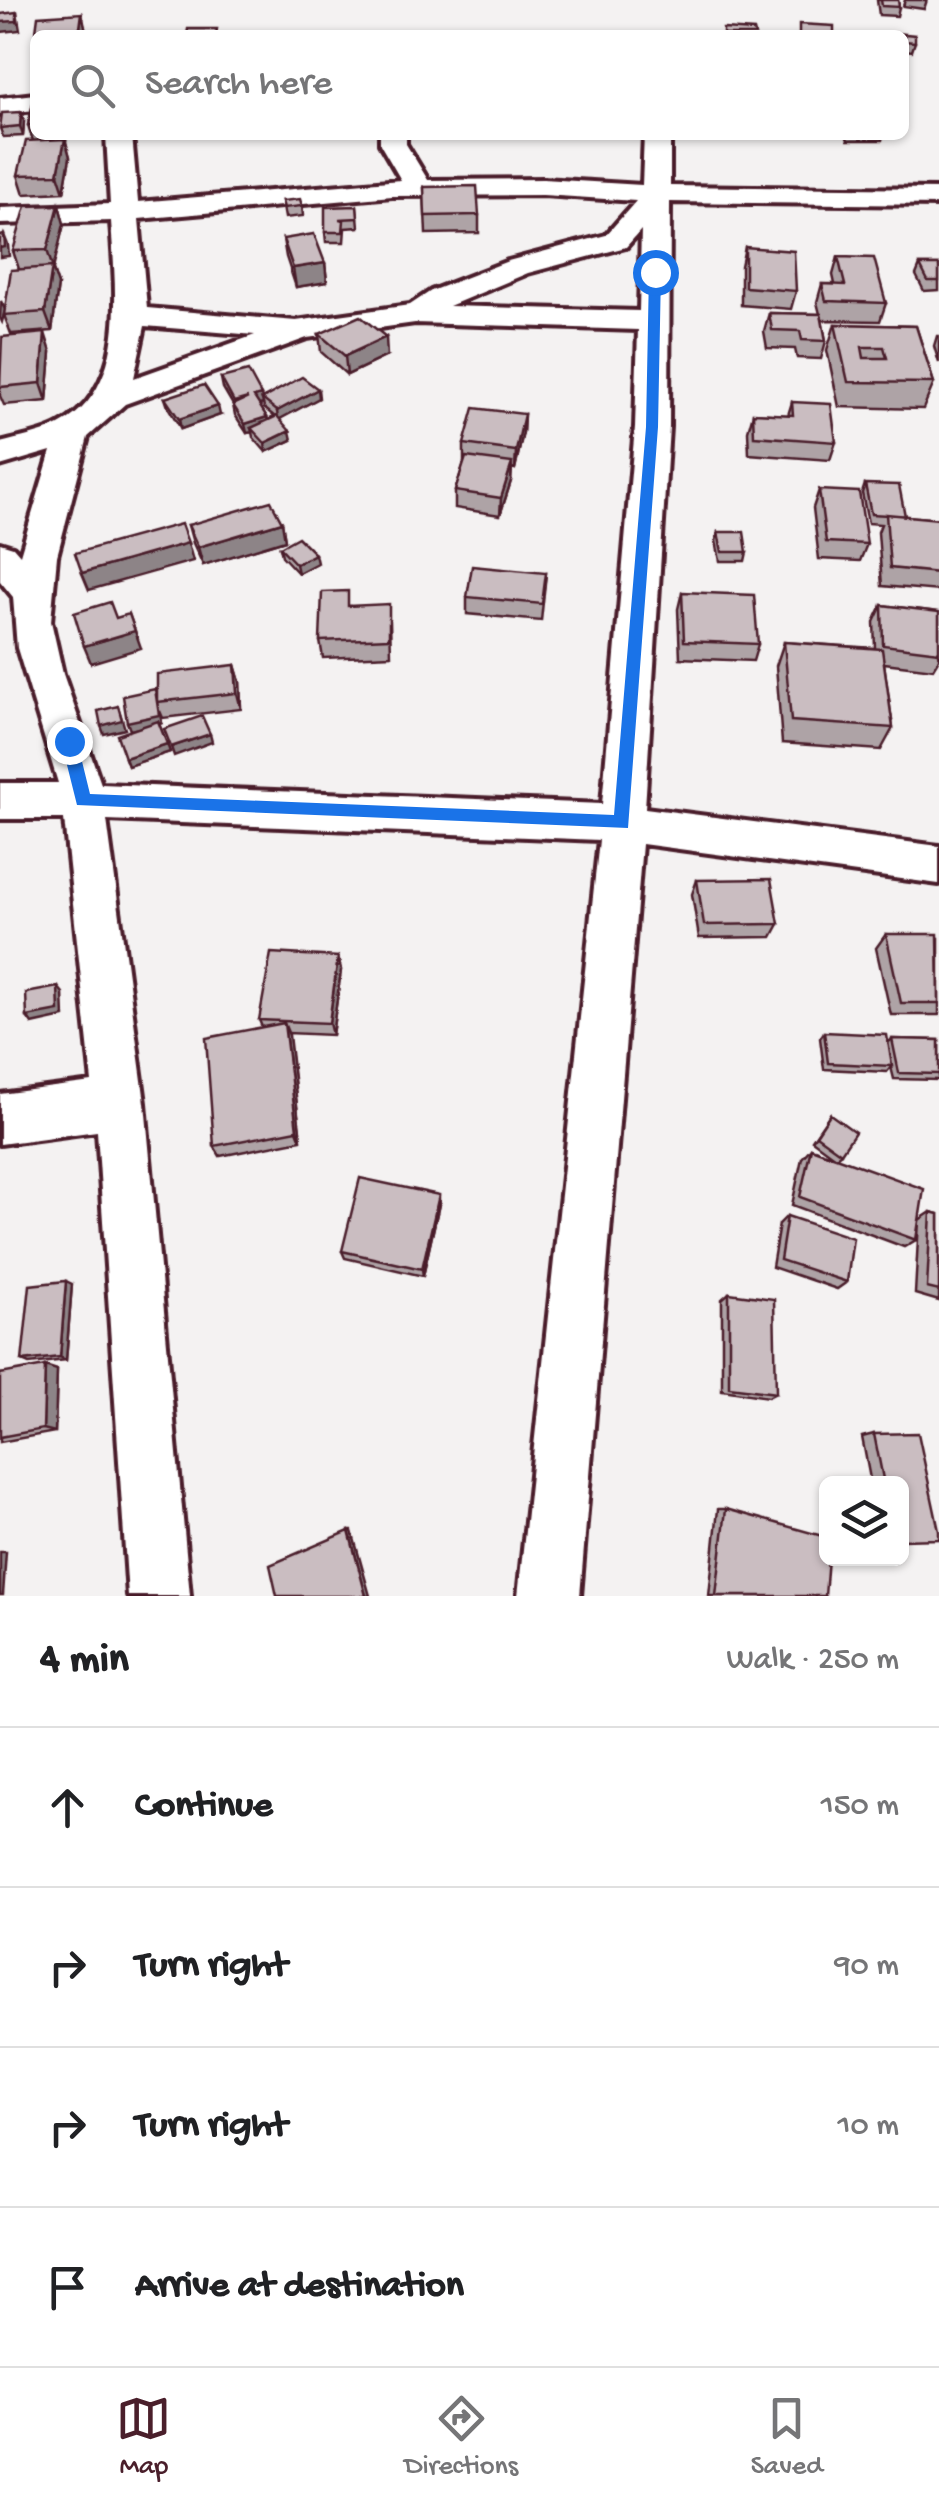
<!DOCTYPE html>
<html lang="en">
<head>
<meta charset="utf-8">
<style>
	:root { --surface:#fff; --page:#f2f2f2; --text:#202124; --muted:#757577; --line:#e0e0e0; --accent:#4a1f2b }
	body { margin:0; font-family:"Gochi Hand",sans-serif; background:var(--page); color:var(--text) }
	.controls { position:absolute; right:30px; bottom:30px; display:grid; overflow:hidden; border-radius:15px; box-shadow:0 2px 8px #0004 }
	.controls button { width:90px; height:90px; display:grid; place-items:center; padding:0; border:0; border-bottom:2px solid var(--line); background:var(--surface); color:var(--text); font:50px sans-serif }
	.stop { position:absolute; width:30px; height:30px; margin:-22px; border:8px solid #1a73e8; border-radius:50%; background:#fff }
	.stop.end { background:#1a73e8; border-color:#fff; box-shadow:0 2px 10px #0008 }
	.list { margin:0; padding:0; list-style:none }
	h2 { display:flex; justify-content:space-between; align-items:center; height:130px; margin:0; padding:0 40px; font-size:42px }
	h2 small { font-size:32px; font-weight:400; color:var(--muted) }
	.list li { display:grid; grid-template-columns:65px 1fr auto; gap:30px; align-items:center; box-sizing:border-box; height:160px; padding:0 40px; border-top:2px solid var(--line) }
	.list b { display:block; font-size:38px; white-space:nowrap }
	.list em { font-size:32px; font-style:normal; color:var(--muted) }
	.icon { flex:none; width:55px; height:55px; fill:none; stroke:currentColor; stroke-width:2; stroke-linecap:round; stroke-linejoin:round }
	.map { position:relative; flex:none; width:939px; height:1596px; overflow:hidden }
	.search { position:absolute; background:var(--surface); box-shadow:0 2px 8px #0004; left:30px; right:30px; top:30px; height:110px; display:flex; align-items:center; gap:25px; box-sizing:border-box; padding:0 35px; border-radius:15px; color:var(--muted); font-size:38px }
	.sheet { height:770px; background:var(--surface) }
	nav { display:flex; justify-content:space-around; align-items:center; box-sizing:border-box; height:140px; border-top:2px solid var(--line); background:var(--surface); font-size:28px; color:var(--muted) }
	nav a { display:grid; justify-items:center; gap:5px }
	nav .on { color:var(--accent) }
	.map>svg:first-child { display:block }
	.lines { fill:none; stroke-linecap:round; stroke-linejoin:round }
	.minor-casing { stroke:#4a1f2b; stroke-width:8 }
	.minor { fill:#fff; fill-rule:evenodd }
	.wall { fill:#aea3a6; stroke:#4a1f2b; stroke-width:2.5; fill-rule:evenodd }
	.shaded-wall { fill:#8d8487; stroke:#4a1f2b; stroke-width:2.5 }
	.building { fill:#cabdc1; stroke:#4a1f2b; stroke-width:2.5; fill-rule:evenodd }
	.route { fill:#1a73e8 }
</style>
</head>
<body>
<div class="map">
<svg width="939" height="1596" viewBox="0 0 939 1596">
	<rect width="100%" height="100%" fill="#f4f2f2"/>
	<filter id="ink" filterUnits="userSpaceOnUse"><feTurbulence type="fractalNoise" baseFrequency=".01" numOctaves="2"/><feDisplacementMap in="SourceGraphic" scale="20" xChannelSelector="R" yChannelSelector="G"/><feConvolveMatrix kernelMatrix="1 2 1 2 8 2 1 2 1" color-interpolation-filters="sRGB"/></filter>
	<g filter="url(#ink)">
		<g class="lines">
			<defs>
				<g id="minor">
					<path d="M35,94V110L0,114V98Z"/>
					<path d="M106,135H132L138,202L401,180L380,144V135H406V144L428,180L543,179L642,185L644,135H670V186L939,189V205L670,202L669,427L645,808L939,846V884L642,844L580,1596H518L599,840L107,820L145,1103L190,1596H128L97,1131L0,1144V1094L92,1082L64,819H0V783H58L17,648L13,597L0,581V543L13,547L20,555L51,451L0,466V443C19,438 42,434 59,425C130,388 115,287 111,221L0,224V208L110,204ZM543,195L636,201L606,235L508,261L431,291L410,305L296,321L147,308L139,219L392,196ZM641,230L639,311L449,306L528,273L626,247ZM415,323L638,330L635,427L602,804L101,784L63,674L51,621L57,556L88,437L125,404L307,338ZM145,326L255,335L134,378Z"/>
				</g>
			</defs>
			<use href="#minor" class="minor-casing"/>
			<use href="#minor" class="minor"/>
		</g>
		<g class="wall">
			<path d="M877,0H898L899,7L897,16L879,15Z"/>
			<path d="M905,0H927L924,9L903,6Z"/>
			<path d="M82,13L86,35H37L36,31Z"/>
			<path d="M904,35L915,42L912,51L904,50Z"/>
			<path d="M35,95V135H67L66,142L70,157L64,192L24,194L18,175L33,141L28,125Z"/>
			<path d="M21,112L24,121L23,136L3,137L0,128Z"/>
			<path d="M846,135H883L882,140H848Z"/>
			<path d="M424,187L479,215V233L426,234Z"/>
			<path d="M282,201L302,206L303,216L285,218Z"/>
			<path d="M59,205L64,224L52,269L58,285L52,331L11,334L4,315L19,269L13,251Z"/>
			<path d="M357,206L359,227L345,228L344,242H326L325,232Z"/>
			<path d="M283,239L325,263L327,282L296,287L286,257Z"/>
			<path d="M745,247L796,291L791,309L741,305V266Z"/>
			<path d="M838,257L886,303L880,321L822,320L826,341L821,359L797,358L795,349L767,348L764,331L769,313L820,314L817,302L822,284H835L833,275Z"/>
			<path d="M920,265H939V290L924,291L916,275Z"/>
			<path d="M835,324L916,326L934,383L923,409L839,407L827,350Z"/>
			<path d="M319,334L387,356L347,375L321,352Z"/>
			<path d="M937,336H939V363L934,346Z"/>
			<path d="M51,352L47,401L4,405L0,396V354Z"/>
			<path d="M221,378L262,399L319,398L279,419L292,440L266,452L253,437L252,432L247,433L235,415L233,405L223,388ZM263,404L264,408L275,417L268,420L259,405Z"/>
			<path d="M165,398L220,415L181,429L168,407Z"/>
			<path d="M792,402L836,442L830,460L749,454L748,431L753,413L788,415Z"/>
			<path d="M524,414L523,432L515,469L512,468L511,481L500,515L455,508V491L464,462V444Z"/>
			<path d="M865,484L905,516L939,519V591L882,586L878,532L881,524L868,523L862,493Z"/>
			<path d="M819,490L867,544L860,561L819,559L813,508Z"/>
			<path d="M282,522L285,540L203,565L193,543L188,525Z"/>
			<path d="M718,532L747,552L745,561H720L716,541Z"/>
			<path d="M280,547L317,563L298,573L282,556Z"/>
			<path d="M546,573L541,621L467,614V597Z"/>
			<path d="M682,592L758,644L753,661L680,658L678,609Z"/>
			<path d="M882,605L939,612V659L933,669L884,663L893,728L881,750L782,743L776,666L784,642L875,648L874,622Z"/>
			<path d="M350,606L390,621L391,655L323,658L320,641Z"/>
			<path d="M235,665L240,682L241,709L163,718L160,711L162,723L159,724L170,752L128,766L125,758L131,730L157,695Z"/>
			<path d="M697,880L779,924L772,937L699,938L692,894Z"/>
			<path d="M886,934L939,938V1015H891L876,948Z"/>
			<path d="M338,957L341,970L332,1035L288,1033L301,1140L220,1156L214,1146L262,1027L259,1020Z"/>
			<path d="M824,1032L888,1043L892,1039L939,1040V1080L894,1079L891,1067L887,1072L824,1069L820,1038Z"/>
			<path d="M830,1114L841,1153L836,1157L916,1240L904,1247L792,1205L802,1158L811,1148L835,1157L812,1140Z"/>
			<path d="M439,1204L423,1276L345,1258L342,1251Z"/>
			<path d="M931,1212L939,1214V1301L915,1294L919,1220Z"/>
			<path d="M787,1216L847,1282L837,1289L772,1267L779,1224Z"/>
			<path d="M72,1284L66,1360L29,1364L22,1361Z"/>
			<path d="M729,1293L776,1393L768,1397L722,1390V1299Z"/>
			<path d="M57,1370L55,1432L0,1442V1374Z"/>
			<path d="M874,1434L902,1484H871L862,1437Z"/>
			<path d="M718,1509H726L825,1596H709Z"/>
		</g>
		<g class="shaded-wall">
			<path d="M17,12L20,30L0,32V22Z"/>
			<path d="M82,13L86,31V35H82L80,28Z"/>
			<path d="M21,112L24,121L23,136L20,126Z"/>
			<path d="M65,139L70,157L64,192L58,174Z"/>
			<path d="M59,205L64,224L53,269L47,250Z"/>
			<path d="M4,235L8,245L9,256L0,257V248Z"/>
			<path d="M325,263L327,282L296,287L293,268Z"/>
			<path d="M52,267L58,285L52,331L45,312Z"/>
			<path d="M1,301L5,310L2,322L0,318Z"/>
			<path d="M45,333L51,352L47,401L41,383Z"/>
			<path d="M386,337L387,356L347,375L345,356Z"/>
			<path d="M318,389L319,398L278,420L277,411Z"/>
			<path d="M261,395L263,404L256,406L254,397Z"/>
			<path d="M218,406L220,415L181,429L179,419Z"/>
			<path d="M524,414L523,432L515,469L516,451Z"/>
			<path d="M267,417L269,426L251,428L252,432L247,433L245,424Z"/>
			<path d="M290,431L292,440L266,452L265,443Z"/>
			<path d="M512,463L511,481L500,515L501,498Z"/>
			<path d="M282,522L285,540L203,565L198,547Z"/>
			<path d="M188,543L193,561L89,590L82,573Z"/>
			<path d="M315,554L317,563L298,573L296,564Z"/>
			<path d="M129,614L141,648L91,663L84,646L122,635Z"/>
			<path d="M235,665L240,682L241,709L237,693Z"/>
			<path d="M157,703L162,723L130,730L127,722Z"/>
			<path d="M118,706L125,729L104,734L101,726Z"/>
			<path d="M210,734L212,742L174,756L171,747Z"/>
			<path d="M167,744L170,752L128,766L125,758Z"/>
			<path d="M338,957L341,970L332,1035L329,1023Z"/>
			<path d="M58,987L63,993L64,1017L32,1024L27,1017Z"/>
			<path d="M284,1023L289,1035L301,1140L297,1130Z"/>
			<path d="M439,1195V1204L423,1276L422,1269Z"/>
			<path d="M66,1281L72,1284L66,1360L60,1357Z"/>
			<path d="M45,1366L57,1370L55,1432L43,1429Z"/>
			<path d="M349,1531H352L370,1596H366Z"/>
			<path d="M0,1552H6L3,1595H0Z"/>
		</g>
		<g class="building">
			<path d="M881,0H898L899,7L882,6Z"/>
			<path d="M17,12V21L0,22V14Z"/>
			<path d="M82,13L80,28L36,31L38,16Z"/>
			<path d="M799,24L834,26V35H799Z"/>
			<path d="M188,29H217L216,35H187Z"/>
			<path d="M723,29L754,31L755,35H723Z"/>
			<path d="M895,33L915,35V42L904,41V35H895Z"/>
			<path d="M35,95V125H28Z"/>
			<path d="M21,112L20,126L0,128L2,113Z"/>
			<path d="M65,139L58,174L18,175L26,141Z"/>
			<path d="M477,186L479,215L425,216L424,187Z"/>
			<path d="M300,199L302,206L284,208L282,201Z"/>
			<path d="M59,205L47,250L13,251L26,206Z"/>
			<path d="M357,206L358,218L339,219L344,220L343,232H325V207Z"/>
			<path d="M314,234L325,263L293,268L283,239Z"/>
			<path d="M4,235L5,247L0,248V236Z"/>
			<path d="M745,247L794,251L796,291L745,287Z"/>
			<path d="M838,257L874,258L886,303L826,301L822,284L845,285Z"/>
			<path d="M920,265H939V281H928Z"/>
			<path d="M52,267L45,312L4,315L11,270Z"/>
			<path d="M769,313L821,314L826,341L802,340L800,331L772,330Z"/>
			<path d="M360,316L386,337L345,356L319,334Z"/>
			<path d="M835,324L916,326L934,383L848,382ZM862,347H884L887,358H864Z"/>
			<path d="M45,333L41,383L0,387L2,337Z"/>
			<path d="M248,371L261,395L254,397L267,417L245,424L233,405L248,398L234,402L221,378Z"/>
			<path d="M302,377L318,389L277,411L262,399Z"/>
			<path d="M204,385L218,406L179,419L165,398Z"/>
			<path d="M792,402L831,404L836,442L754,436L753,413L793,415Z"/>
			<path d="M474,408L524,414L516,451L464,444Z"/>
			<path d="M277,416L290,431L265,443L251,428Z"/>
			<path d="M466,457L512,463L501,498L455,491Z"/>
			<path d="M865,484L899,485L905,516L871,514Z"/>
			<path d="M819,490L859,492L867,544L826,542Z"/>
			<path d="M271,501L282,522L198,547L188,525Z"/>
			<path d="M886,514L939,519V573L890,568Z"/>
			<path d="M181,524L188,543L82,573L75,553Z"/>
			<path d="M718,532H744L747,552H722Z"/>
			<path d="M298,537L315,554L296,564L280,547Z"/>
			<path d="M472,566L546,573L542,604L467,597Z"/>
			<path d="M348,591V606L389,604V638L320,641L322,592Z"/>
			<path d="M682,592L754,595L758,644L684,641Z"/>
			<path d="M110,602L116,618L129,614L135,631L84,646L74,613Z"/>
			<path d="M882,605L939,612V652L883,645Z"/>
			<path d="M784,642L882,649L893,728L791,721Z"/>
			<path d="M235,665L237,693L157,702V674Z"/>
			<path d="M155,689L159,715L127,722L123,696Z"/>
			<path d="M118,706L122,720L101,726L98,711Z"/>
			<path d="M202,716L210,734L171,747L164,729Z"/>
			<path d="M158,721L167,744L125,758L117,735Z"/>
			<path d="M771,879L779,924L704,925L697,880Z"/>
			<path d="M886,934H938L939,1003H901Z"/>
			<path d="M271,953L338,957L329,1023L259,1020Z"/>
			<path d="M58,987L59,1011L27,1017L26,993Z"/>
			<path d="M284,1023L297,1130L214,1146L206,1038Z"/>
			<path d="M824,1032L887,1035L892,1066L828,1063Z"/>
			<path d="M892,1039L939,1040V1074L899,1073Z"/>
			<path d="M830,1114L855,1132L841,1153L816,1135Z"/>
			<path d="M811,1148L924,1189L916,1240L800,1197Z"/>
			<path d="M360,1178L439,1195L422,1269L342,1251Z"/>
			<path d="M931,1212L939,1214V1291L927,1288Z"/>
			<path d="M787,1216L853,1238L847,1282L780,1260Z"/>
			<path d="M66,1281L60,1357L22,1361L30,1285Z"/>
			<path d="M729,1293L774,1299L776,1393L729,1387Z"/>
			<path d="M45,1366L43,1429L0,1437V1374Z"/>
			<path d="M918,1433L939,1531V1539L902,1540V1484H884L874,1434Z"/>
			<path d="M726,1509L826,1537L828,1558L825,1596H716Z"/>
			<path d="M349,1531L366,1596H277L270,1565Z"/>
		</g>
	</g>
	<path class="route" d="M655,268L661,272L658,427L628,828L77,805L61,741L69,734L77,741L90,794L614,815L646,427L649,272Z"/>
</svg>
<div class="controls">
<button><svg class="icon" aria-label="layers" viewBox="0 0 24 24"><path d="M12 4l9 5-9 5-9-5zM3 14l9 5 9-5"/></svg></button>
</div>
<div class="stop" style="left:655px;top:272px"></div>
<div class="stop end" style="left:69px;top:741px"></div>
<div class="search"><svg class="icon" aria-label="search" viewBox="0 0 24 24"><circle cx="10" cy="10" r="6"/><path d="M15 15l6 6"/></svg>Search here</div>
</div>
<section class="sheet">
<h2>4 min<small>Walk · 250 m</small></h2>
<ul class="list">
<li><svg class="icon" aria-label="ahead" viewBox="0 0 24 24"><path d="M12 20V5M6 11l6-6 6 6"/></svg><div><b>Continue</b></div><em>150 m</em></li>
<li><svg class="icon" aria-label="right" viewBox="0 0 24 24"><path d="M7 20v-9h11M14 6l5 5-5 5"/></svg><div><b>Turn right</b></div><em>90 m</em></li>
<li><svg class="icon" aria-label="right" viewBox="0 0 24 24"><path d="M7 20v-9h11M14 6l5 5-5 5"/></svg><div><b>Turn right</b></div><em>10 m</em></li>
<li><svg class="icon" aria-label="arrive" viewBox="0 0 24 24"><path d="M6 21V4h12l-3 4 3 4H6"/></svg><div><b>Arrive at destination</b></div></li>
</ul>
</section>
<nav>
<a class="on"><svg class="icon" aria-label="map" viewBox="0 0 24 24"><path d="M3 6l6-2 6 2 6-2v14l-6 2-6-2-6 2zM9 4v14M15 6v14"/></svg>Map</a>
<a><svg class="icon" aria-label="directions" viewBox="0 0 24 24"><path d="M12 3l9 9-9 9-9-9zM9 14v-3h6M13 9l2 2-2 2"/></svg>Directions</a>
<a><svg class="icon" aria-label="saved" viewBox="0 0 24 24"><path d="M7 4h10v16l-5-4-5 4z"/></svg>Saved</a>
</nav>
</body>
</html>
